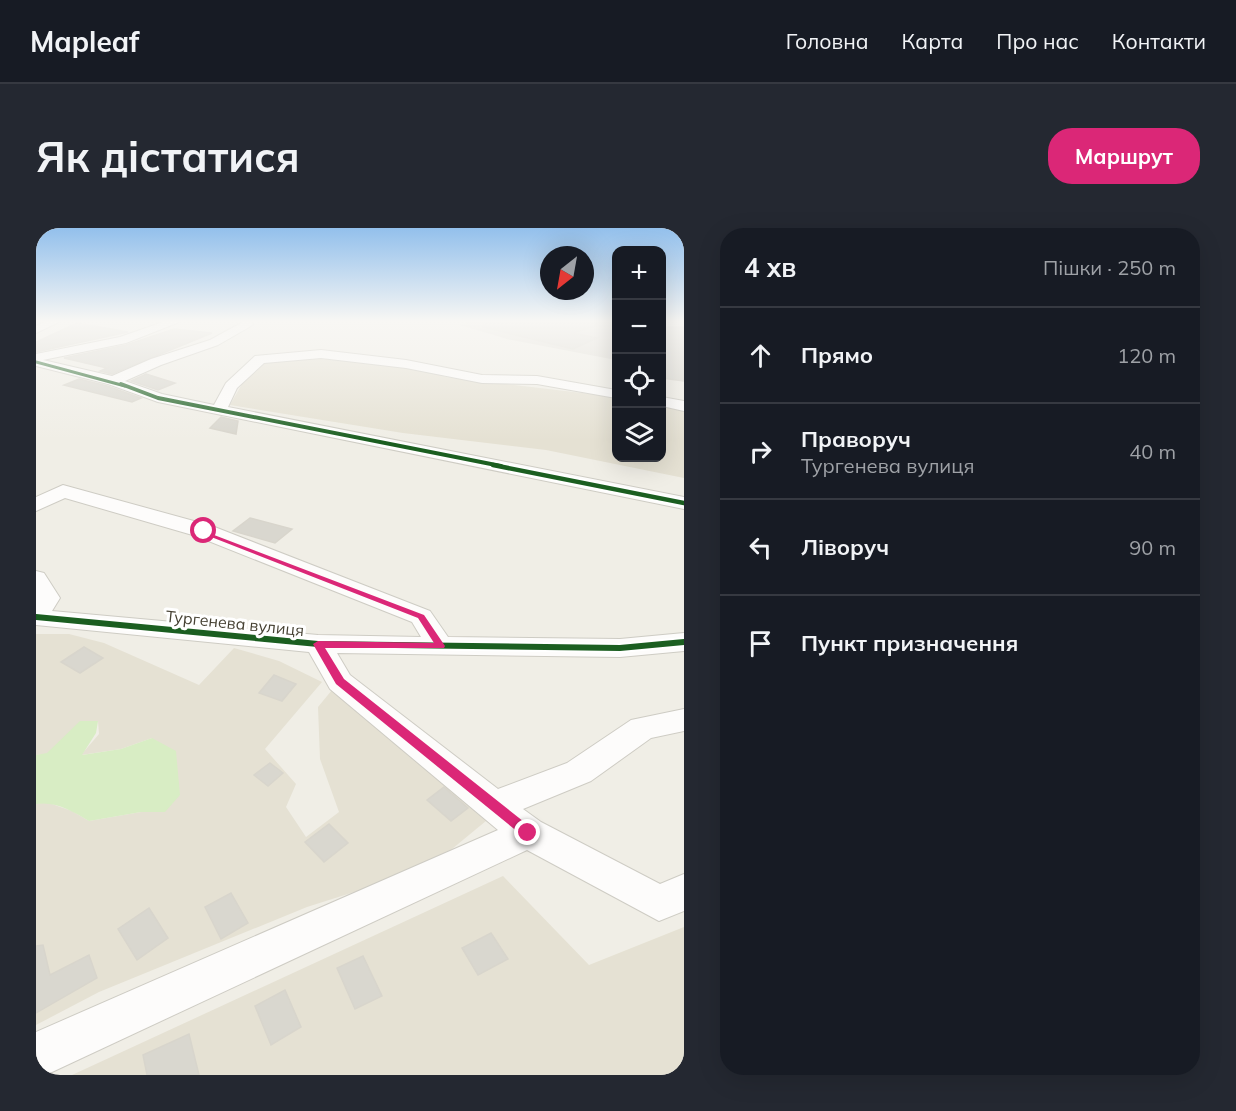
<!DOCTYPE html>
<html lang="uk">
<head>
<meta charset="utf-8">
<style>
	:root { --surface:#171b24; --page:#242831; --text:#f1f3f6; --muted:#9ea1a6; --line:#363941; --accent:#db2777 }
	body { margin:0; font-family:Mulish,sans-serif; background:var(--page); color:var(--text) }
	.controls { position:absolute; right:18px; top:18px; display:grid; overflow:hidden; border-radius:12px; box-shadow:0 6px 24px #0002 }
	.controls button { width:54px; height:54px; display:grid; place-items:center; padding:0; border:0; border-bottom:2px solid var(--line); background:var(--surface); color:var(--text); font:30px sans-serif }
	.compass { position:absolute; left:504px; top:18px; width:54px; height:54px; border-radius:50%; background:var(--surface); box-shadow:0 6px 24px #0002; rotate:211deg }
	.stop { position:absolute; width:18px; height:18px; margin:-14px; border:4px solid #db2777; border-radius:50%; background:#fff }
	.stop.end { background:#db2777; border-color:#fff; box-shadow:0 2px 6px #0008 }
	.list { margin:0; padding:0; list-style:none }
	h2 { display:flex; justify-content:space-between; align-items:center; height:78px; margin:0; padding:0 24px; font-size:26px }
	h2 small { font-size:20px; font-weight:400; color:var(--muted) }
	.list li { display:grid; grid-template-columns:39px 1fr auto; gap:18px; align-items:center; box-sizing:border-box; height:96px; padding:0 24px; border-top:2px solid var(--line) }
	.list b { display:block; font-size:22px; white-space:nowrap }
	.list p { margin:0; font-size:20px; white-space:nowrap; color:var(--muted) }
	.list em { font-size:20px; font-style:normal; color:var(--muted) }
	.icon { flex:none; width:33px; height:33px; fill:none; stroke:currentColor; stroke-width:2; stroke-linecap:round; stroke-linejoin:round }
	.map { position:relative; flex:none; width:648px; height:847px; overflow:hidden; border-radius:24px }
	header { display:flex; align-items:center; gap:36px; box-sizing:border-box; height:84px; padding:0 30px; background:var(--surface); border-bottom:2px solid var(--line) }
	header strong { font-size:28px }
	nav { display:flex; gap:33px; margin-inline-start:auto; font-size:21px }
	.intro { display:flex; align-items:center; justify-content:space-between; box-sizing:border-box; height:144px; padding:0 36px }
	h1 { margin:0; font-size:42px }
	.button { padding:15px 27px; border-radius:24px; background:var(--accent); color:#fff; font-size:21px; font-weight:700 }
	main { display:flex; gap:36px; padding:0 36px }
	aside { flex:1; background:var(--surface); border-radius:24px; box-shadow:0 6px 24px #0002 }
	.map>svg:first-child { display:block }
	.residential { fill:#e5e1d3 }
	.industrial { fill:#e0ddd5 }
	.green { fill:#d8edc4 }
	.building { fill:#d9d7cf; stroke:#d8d5cc; stroke-width:1.5 }
	.lines { fill:none; stroke-linecap:round; stroke-linejoin:round }
	.minor-casing { stroke:#ceccc4; stroke-width:2 }
	.minor { fill:#fdfcfb; fill-rule:evenodd }
	.cycleway-far3-casing { stroke:#fff; stroke-width:4.5 }
	.cycleway-far2-casing { stroke:#fff; stroke-width:6 }
	.cycleway-far1-casing { stroke:#fff; stroke-width:8 }
	.cycleway-casing { stroke:#fff; stroke-width:10 }
	.cycleway-far3 { stroke:#1b5e20; stroke-width:3 }
	.cycleway-far2 { stroke:#1b5e20; stroke-width:4 }
	.cycleway-far1 { stroke:#1b5e20; stroke-width:4.5 }
	.cycleway { stroke:#1b5e20; stroke-width:6 }
	.route { fill:#db2777 }
	.labels { text-anchor:middle; dominant-baseline:central; stroke-width:6; stroke-linejoin:round; paint-order:stroke }
	.street-label { font-size:16px; fill:#464133; stroke:#fff }
</style>
</head>
<body>
<header>
<strong>Mapleaf</strong>
<nav><a>Головна</a><a>Карта</a><a>Про нас</a><a>Контакти</a></nav>
</header>
<div class="intro"><h1>Як дістатися</h1><a class="button">Маршрут</a></div>
<main>
<div class="map">
<svg width="648" height="847" viewBox="0 0 648 847">
	<rect width="100%" height="100%" fill="#f0eee6"/>
	<g class="residential">
		<path d="M272,130H300L401,144L409,149L580,169V230H626V177L648,181V250L510,222L367,205L194,177L206,156L229,133Z"/>
		<path d="M0,406H33L68,415L163,457L198,420L243,433L286,454L229,521L260,556L250,579L270,609L303,584L284,531L282,479L296,462L456,588L416,621L359,651L271,679L63,764L0,797V576L10,574L36,583L53,593L105,584H129L116,510L85,521L45,527L63,506L62,493L16,526L0,527Z"/>
		<path d="M467,648L553,737L648,699V847H36Z"/>
	</g>
	<path class="industrial" d="M435,93H580V132L471,111L424,97Z"/>
	<path class="green" d="M44,493H62L60,505L46,527L85,521L116,510L140,523L144,567L129,584H105L53,593C36,583 20,573 0,576V527L11,525Z"/>
	<g class="building">
		<path d="M448,93H561L562,97L537,105L561,110L537,121L447,99Z"/>
		<path d="M41,95L92,104L0,124V114Z"/>
		<path d="M626,99H648V153L626,150Z"/>
		<path d="M138,101L176,105L76,146L64,143L71,140L28,130L90,117Z"/>
		<path d="M110,146L139,155L122,162L95,153Z"/>
		<path d="M43,151L71,158L105,170L96,174L28,157Z"/>
		<path d="M185,189L202,193L200,206L174,200Z"/>
		<path d="M214,290L256,301L239,315L197,303Z"/>
		<path d="M48,419L67,430L44,445L25,434Z"/>
		<path d="M238,447L260,456L246,473L223,465Z"/>
		<path d="M234,535L247,545L232,558L218,547Z"/>
		<path d="M408,559L432,580L415,593L391,572Z"/>
		<path d="M293,596L312,615L288,634L269,614Z"/>
		<path d="M195,665L212,695L185,711L169,679Z"/>
		<path d="M113,680L132,710L101,732L82,701Z"/>
		<path d="M455,705L472,731L442,747L426,720Z"/>
		<path d="M7,717L14,747L53,727L61,750L0,785V718Z"/>
		<path d="M327,728L346,768L319,781L301,740Z"/>
		<path d="M249,762L265,799L235,817L219,778Z"/>
		<path d="M153,806L163,847H111L107,827Z"/>
	</g>
	<g class="lines">
		<defs>
			<g id="minor">
				<path d="M10,93H25L0,105V98Z"/>
				<path d="M130,93H146L90,115L7,132L76,148L115,131L174,112L207,94L213,93L217,96L215,98L182,117L125,137L89,153L126,166L178,177L190,155L219,128L285,122L370,132L446,147L501,148L580,162V170L501,156L446,155L370,140L285,130L228,135L201,160L192,179L648,269V281L122,174L72,156L0,138V126L84,109Z"/>
				<path d="M626,169L648,173V183L626,178Z"/>
				<path d="M27,257L176,298L394,383L412,409L584,411L648,405V423L584,429L301,425L314,447L462,561L531,535L595,492L648,481V503L615,510L555,553L487,581L505,594L624,656L648,646V683L623,693L491,622L16,844L0,847V804L462,602L294,461L273,424L0,397V343L8,345L24,370L16,383L282,407L385,409L376,394L160,308L29,270L0,283V269Z"/>
			</g>
		</defs>
		<use href="#minor" class="minor-casing"/>
		<use href="#minor" class="minor"/>
		<defs>
			<path id="cycleway-far3" d="M0,134L89,158"/>
			<path id="cycleway-far2" d="M85,156L122,170L465,238"/>
			<path id="cycleway-far1" d="M457,237L648,275"/>
			<path id="cycleway" d="M0,389L282,416L584,420L648,414"/>
		</defs>
		<use href="#cycleway-far3" class="cycleway-far3-casing"/>
		<use href="#cycleway-far2" class="cycleway-far2-casing"/>
		<use href="#cycleway-far1" class="cycleway-far1-casing"/>
		<use href="#cycleway" class="cycleway-casing"/>
		<use href="#cycleway-far3" class="cycleway-far3"/>
		<use href="#cycleway-far2" class="cycleway-far2"/>
		<use href="#cycleway-far1" class="cycleway-far1"/>
		<use href="#cycleway" class="cycleway"/>
	</g>
	<linearGradient id="sky" x2="0" y2="1"><stop stop-color="#93c0ec"/><stop offset="0.44" stop-color="#f8f7f4"/><stop offset="1" stop-color="#f8f7f4" stop-opacity="0"/></linearGradient>
	<rect width="648" height="212" fill="url(#sky)"/>
	<path class="route" d="M165,302L388,387L409,418L408,420H289L308,451L497,601V609H488L300,456L277,416L282,413L398,415L382,390L165,305Z"/>
	<g class="labels">
		<g class="street-label">
			<text transform="translate(199 395) rotate(6)">Тургенева вулиця</text>
		</g>
	</g>
</svg>
<div class="controls">
<button>+</button>
<button>−</button>
<button><svg class="icon" aria-label="locate" viewBox="0 0 24 24"><circle cx="12" cy="12" r="6"/><path d="M12 2v4M12 18v4M2 12h4M18 12h4"/></svg></button>
<button><svg class="icon" aria-label="layers" viewBox="0 0 24 24"><path d="M12 4l9 5-9 5-9-5zM3 14l9 5 9-5"/></svg></button>
</div>
<svg class="compass" viewBox="-18 -18 36 36"><path d="M0-13l5 13h-10z" fill="#e53935"/><path d="M0 13l5-13h-10z" fill="#9ea1a6"/></svg>
<div class="stop" style="left:168px;top:303px"></div>
<div class="stop end" style="left:492px;top:605px"></div>
</div>
<aside>
<h2>4 хв<small>Пішки · 250 m</small></h2>
<ul class="list">
<li><svg class="icon" aria-label="ahead" viewBox="0 0 24 24"><path d="M12 20V5M6 11l6-6 6 6"/></svg><div><b>Прямо</b></div><em>120 m</em></li>
<li><svg class="icon" aria-label="right" viewBox="0 0 24 24"><path d="M7 20v-9h11M14 6l5 5-5 5"/></svg><div><b>Праворуч</b><p>Тургенева вулиця</p></div><em>40 m</em></li>
<li><svg class="icon" aria-label="left" viewBox="0 0 24 24"><path d="M17 20v-9H6M10 6l-5 5 5 5"/></svg><div><b>Ліворуч</b></div><em>90 m</em></li>
<li><svg class="icon" aria-label="arrive" viewBox="0 0 24 24"><path d="M6 21V4h12l-3 4 3 4H6"/></svg><div><b>Пункт призначення</b></div></li>
</ul>
</aside>
</main>
</body>
</html>
